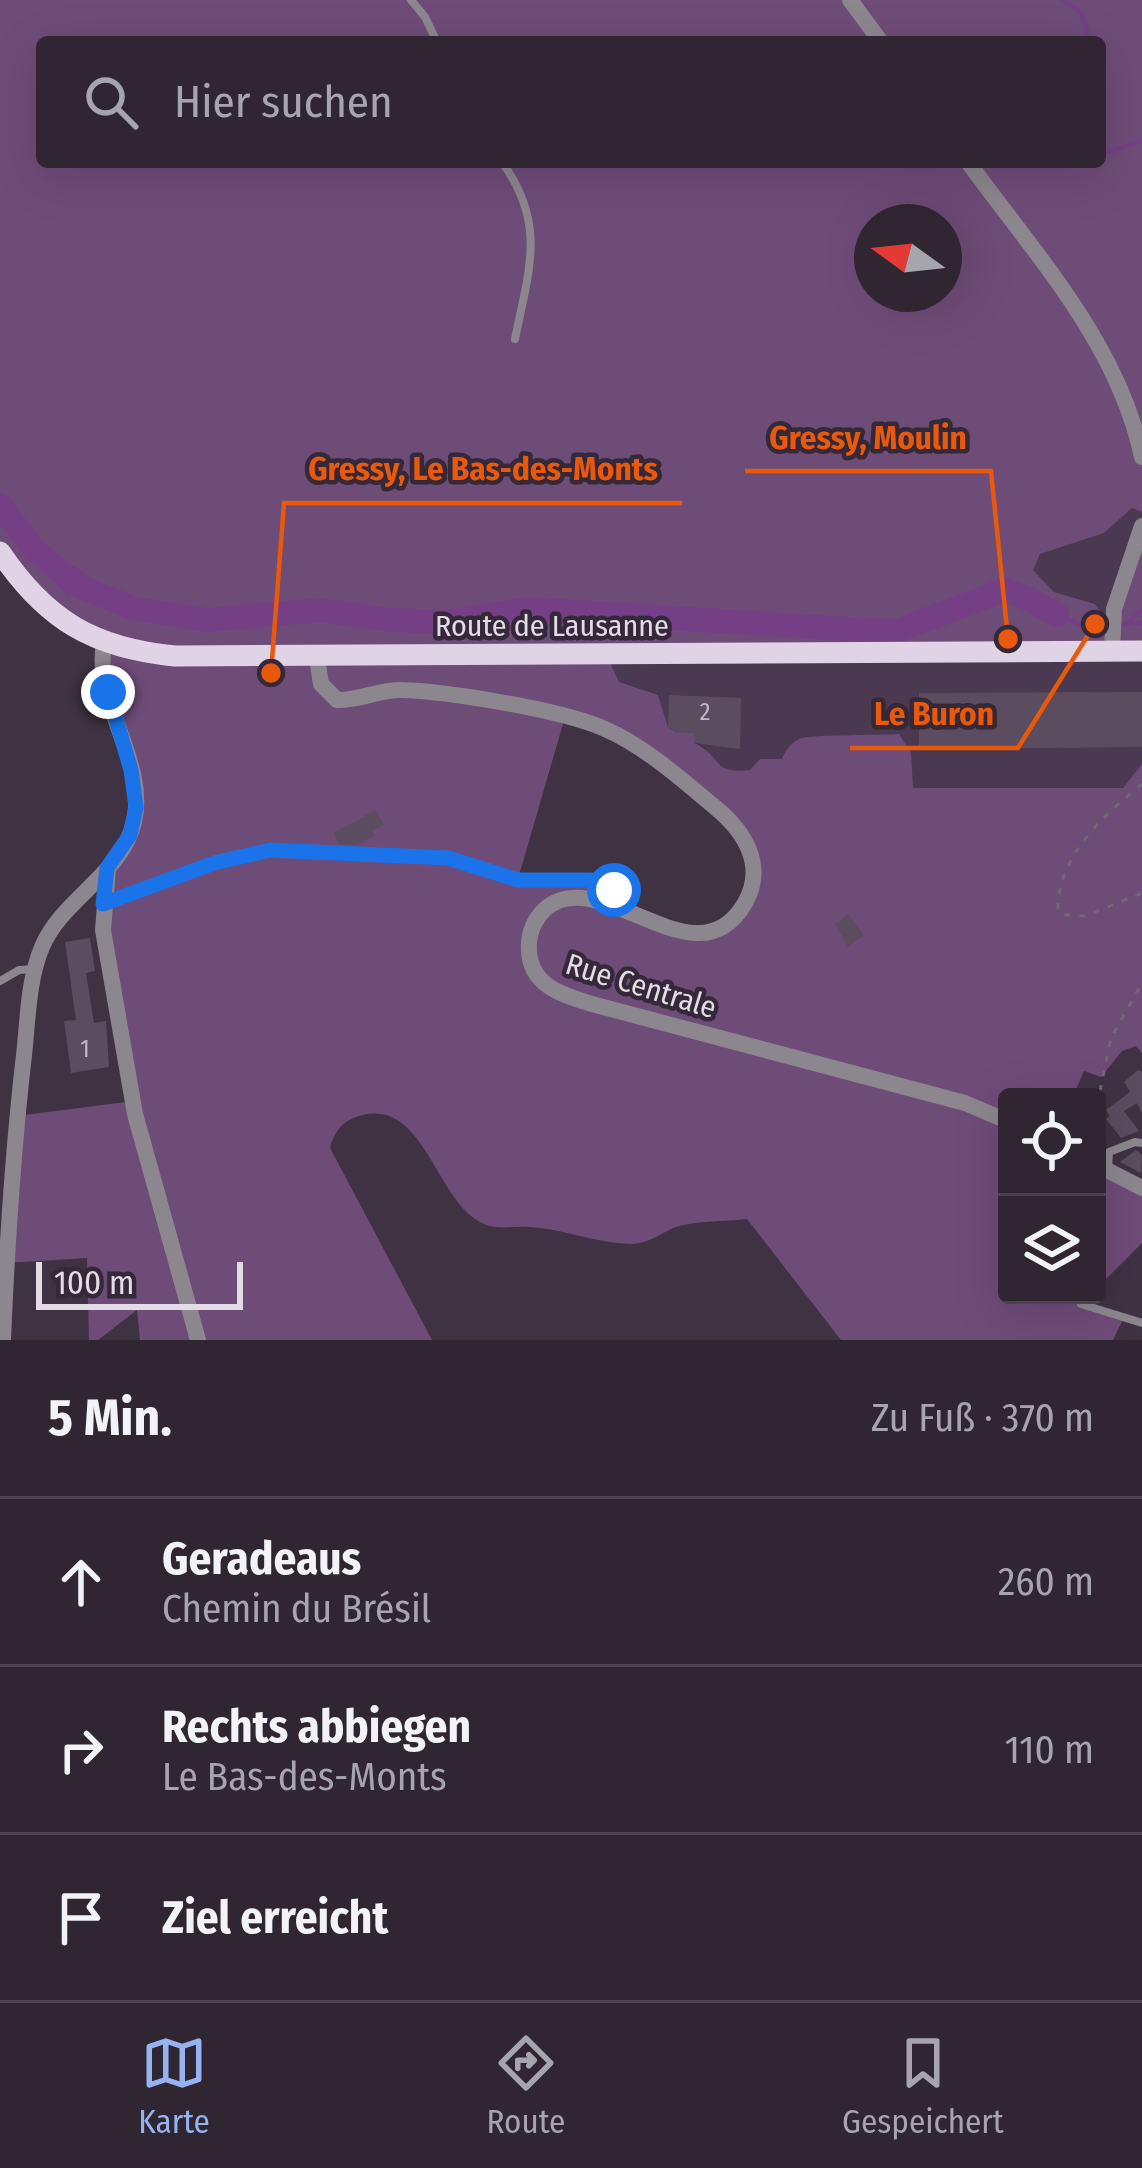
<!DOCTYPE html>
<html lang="de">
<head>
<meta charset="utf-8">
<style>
	:root { --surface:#2f2632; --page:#3b323e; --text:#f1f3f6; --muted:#a7a5ac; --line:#4a434d; --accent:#95b2f1 }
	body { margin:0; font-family:"Fira Sans Condensed",sans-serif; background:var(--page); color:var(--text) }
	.controls { position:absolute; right:36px; bottom:36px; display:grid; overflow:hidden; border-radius:12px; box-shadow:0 12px 48px #0002 }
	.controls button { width:108px; height:108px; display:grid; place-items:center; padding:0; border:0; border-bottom:3px solid var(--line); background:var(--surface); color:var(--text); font:60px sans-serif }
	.compass { position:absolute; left:854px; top:204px; width:108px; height:108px; border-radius:50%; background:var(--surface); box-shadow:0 12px 48px #0002; rotate:285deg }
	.scale { position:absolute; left:36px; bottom:30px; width:207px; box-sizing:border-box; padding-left:12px; border:6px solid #e3dbe6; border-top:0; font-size:33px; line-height:42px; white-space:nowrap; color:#e3dbe6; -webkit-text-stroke:9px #352839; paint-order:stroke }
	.stop { position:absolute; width:36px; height:36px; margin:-27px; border:9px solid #1a73e8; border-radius:50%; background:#fff }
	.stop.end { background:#1a73e8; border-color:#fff; box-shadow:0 3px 12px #0008 }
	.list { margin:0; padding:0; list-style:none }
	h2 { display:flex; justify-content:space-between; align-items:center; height:156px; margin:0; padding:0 48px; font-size:51px }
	h2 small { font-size:39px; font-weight:400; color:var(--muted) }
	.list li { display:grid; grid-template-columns:78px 1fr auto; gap:36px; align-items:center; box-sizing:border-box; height:168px; padding:0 48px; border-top:3px solid var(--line) }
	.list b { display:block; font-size:45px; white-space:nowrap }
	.list p { margin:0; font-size:39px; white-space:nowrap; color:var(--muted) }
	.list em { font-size:39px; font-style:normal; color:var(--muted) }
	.icon { flex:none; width:66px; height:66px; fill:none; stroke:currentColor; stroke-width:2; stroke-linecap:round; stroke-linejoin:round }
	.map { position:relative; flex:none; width:1142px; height:1340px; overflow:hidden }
	.search { position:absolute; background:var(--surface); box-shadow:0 12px 48px #0002; left:36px; right:36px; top:36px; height:132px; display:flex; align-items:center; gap:30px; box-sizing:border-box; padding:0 42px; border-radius:12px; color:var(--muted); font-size:45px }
	.sheet { height:660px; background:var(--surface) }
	nav { display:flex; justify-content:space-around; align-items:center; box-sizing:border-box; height:168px; border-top:3px solid var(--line); background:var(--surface); font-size:33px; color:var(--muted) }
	nav a { display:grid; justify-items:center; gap:6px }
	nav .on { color:var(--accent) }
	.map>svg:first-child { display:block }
	.built { fill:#4a3950 }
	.green { fill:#6e4c78; fill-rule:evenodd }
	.water { fill:#753f85 }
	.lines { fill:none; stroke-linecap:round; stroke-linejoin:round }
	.stream { stroke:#753f85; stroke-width:4.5 }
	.river { stroke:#753f85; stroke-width:24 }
	.building { fill:#5b4d5f }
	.path { stroke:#726776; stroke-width:3; stroke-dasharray:6 9; stroke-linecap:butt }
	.service { stroke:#8c868f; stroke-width:8 }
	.tertiary { stroke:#8c868f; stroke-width:16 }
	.primary { stroke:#e1d3e6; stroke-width:21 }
	.route { stroke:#1a73e8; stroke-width:15 }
	.labels { text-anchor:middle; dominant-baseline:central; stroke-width:9; stroke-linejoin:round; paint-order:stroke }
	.number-label { font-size:24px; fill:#c1b8c4 }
	.street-label { font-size:30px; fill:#e3dbe6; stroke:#352839 }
	.leader { fill:none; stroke:#e8590c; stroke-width:4.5 }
	.callout-dot { fill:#e8590c; stroke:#352839; stroke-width:4.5 }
	.callout-label { font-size:33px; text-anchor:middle; font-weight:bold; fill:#e8590c; stroke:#352839; stroke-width:9; stroke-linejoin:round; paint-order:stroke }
</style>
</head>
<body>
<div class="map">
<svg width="1142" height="1340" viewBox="0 0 1142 1340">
	<rect width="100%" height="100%" fill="#3f3243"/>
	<g class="built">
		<path d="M1132,508L1142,512V526L1111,629L1092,634L1100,612L1095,604L1054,592L1033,570L1035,562L1040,554L1104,533Z"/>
		<path d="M1142,651V764L1123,788H912L911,753L840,738L805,736L782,760L760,759L750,770L731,772L720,769L705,748L668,727L658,695L619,682L606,655Z"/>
	</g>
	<g class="green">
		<path d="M0,0H1142V512L1132,508L1104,533L1040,554L1033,570L1054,592L1095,604L1100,611L1093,633L1111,629L1142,526V651L607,656L619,682L658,695L668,727L678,733H694V743C723,755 710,775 750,770L760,759H782C786,749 791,743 801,738C810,735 882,735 899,734L911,753L913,788H1123L1142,764V1053L1136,1046L1122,1051L1101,1077L1084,1071L1073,1097H1007V1295H1090L1082,1303L1124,1317L1113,1340H841L747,1219C723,1222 695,1220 673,1228C658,1235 648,1244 630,1244C596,1243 563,1229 530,1227C514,1226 498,1230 484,1224C435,1203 425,1096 359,1116C342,1121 334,1132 330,1148L432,1340H140L137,1310L98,1340H89L87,1258L6,1263L17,1116L133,1101L103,896L135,820L102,653L0,552ZM42,42H1100V162H42ZM872,222H944V294H872ZM565,717L645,752L747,844L746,901L706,931L617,907L614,890L576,879H518Z"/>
		<path d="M1097,1165L1142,1188V1243L1097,1288Z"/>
	</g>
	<path class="water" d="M58,559L85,572L79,586L67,597L45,570Z"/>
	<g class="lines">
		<g class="stream">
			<path d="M1063,0L1081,12L1087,30L1083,42"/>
			<path d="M1100,150L1109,152L1142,141"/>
			<path d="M1057,615L1079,624H1106"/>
			<path d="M1128,623L1142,610"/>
			<path d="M1118,624L1142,623"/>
		</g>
		<path class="river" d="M0,505L35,551L79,586L132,608L206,620L321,610L388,620L444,622L526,609L894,632L1005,590L1027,598L1057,615"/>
	</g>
	<g class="building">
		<path d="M1142,692V747L919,749V693Z"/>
		<path d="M669,695L741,698L740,749L694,743V733H678L668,727Z"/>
		<path d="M376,810L384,825L372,831L375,836L357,845L339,844L333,833Z"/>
		<path d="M848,914L864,935L848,947L835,924Z"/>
		<path d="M90,938L95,971L86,973L94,1023L106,1021L109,1067L71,1073L64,1021L76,1020L65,942Z"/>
		<path d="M1138,1070L1142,1072V1113L1137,1103L1124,1111L1139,1131L1121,1138L1106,1119L1110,1116L1106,1110L1130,1092L1124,1082Z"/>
		<path d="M1136,1150L1142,1155L1141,1173L1120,1162Z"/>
	</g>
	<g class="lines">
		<g class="path">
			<path d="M1142,784C1104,815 1058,856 1058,909L1063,915L1085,916L1142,893"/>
			<path d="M1100,1091L1111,1038L1142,983"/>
		</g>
		<g class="service">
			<path d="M411,0L425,17L437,42"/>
			<path d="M502,162C547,225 529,269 515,339"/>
			<path d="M104,904L214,863L283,850L448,858L518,880H591L614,890L617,907"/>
			<path d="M0,981L19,970L34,969"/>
			<path d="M1108,1169L1109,1152L1135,1142L1142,1143"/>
			<path d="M1081,1304L1142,1323"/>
		</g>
		<g class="tertiary">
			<path d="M850,0L881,42"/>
			<path d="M968,162C1034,253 1118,343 1142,457"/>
			<path d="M1112,652L1114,609L1142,526"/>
			<path d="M317,658L321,684L337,700C358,701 378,690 400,690C447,691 562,710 605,729C646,747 682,780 716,808C745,832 766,866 745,903C696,988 602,861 545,909C534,920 528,934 529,950C530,986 563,995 592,1004L965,1103L1007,1121"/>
			<path d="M108,868L103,930L135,1114L198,1340"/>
			<path d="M1097,1165L1142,1188"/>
			<path d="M3,1340C7,1244 13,1150 24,1055C28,1020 28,980 42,947C63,898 122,874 134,822C148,761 93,704 104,643"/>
		</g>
		<path class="primary" d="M0,552C46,620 93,648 175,656L1142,651"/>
	</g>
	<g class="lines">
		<path class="route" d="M108,692L131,770L136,807L130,835L107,868L103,904L214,863L270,850L448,858L518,880H591L614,890"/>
	</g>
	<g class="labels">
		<g class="number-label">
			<text x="705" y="712">2</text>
			<text x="85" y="1049">1</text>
		</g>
		<g class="street-label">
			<text x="552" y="626">Route de Lausanne</text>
			<text transform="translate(641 986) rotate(17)">Rue Centrale</text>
		</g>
	</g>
	<path class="leader" d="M1008 639L991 471H745M271 673L284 503H682M1095 624L1018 748H850"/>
	<g class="callout-dot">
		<circle cx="1008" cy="639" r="12"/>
		<circle cx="271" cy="673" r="12"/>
		<circle cx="1095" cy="624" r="12"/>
	</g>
	<g class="callout-label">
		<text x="868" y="449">Gressy, Moulin</text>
		<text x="483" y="480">Gressy, Le Bas-des-Monts</text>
		<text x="934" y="725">Le Buron</text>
	</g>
</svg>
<div class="controls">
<button><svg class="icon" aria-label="locate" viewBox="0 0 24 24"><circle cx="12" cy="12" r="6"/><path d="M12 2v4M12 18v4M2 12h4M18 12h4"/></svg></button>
<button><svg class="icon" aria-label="layers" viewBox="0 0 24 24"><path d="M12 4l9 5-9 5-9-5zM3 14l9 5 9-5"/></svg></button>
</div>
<svg class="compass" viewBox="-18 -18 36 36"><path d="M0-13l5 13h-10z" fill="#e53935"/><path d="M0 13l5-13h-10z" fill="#a7a5ac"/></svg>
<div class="scale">100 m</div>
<div class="stop" style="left:614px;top:890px"></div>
<div class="stop end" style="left:108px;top:692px"></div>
<div class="search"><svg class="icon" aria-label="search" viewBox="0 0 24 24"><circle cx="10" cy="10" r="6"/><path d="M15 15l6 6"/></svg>Hier suchen</div>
</div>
<section class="sheet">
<h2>5 Min.<small>Zu Fuß · 370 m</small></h2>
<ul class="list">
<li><svg class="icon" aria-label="ahead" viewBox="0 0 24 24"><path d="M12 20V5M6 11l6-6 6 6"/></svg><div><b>Geradeaus</b><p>Chemin du Brésil</p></div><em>260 m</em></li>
<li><svg class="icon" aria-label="right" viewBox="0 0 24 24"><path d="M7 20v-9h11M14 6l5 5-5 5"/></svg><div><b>Rechts abbiegen</b><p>Le Bas-des-Monts</p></div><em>110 m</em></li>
<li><svg class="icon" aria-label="arrive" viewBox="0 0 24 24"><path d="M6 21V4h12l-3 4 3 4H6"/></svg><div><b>Ziel erreicht</b></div></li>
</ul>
</section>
<nav>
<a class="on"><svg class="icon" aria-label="map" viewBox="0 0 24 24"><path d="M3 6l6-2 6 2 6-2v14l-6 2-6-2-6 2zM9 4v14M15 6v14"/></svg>Karte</a>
<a><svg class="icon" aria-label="directions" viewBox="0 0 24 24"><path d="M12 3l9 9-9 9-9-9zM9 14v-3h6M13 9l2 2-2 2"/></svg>Route</a>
<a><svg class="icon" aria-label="saved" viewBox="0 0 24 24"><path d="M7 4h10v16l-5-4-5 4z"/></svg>Gespeichert</a>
</nav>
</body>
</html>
